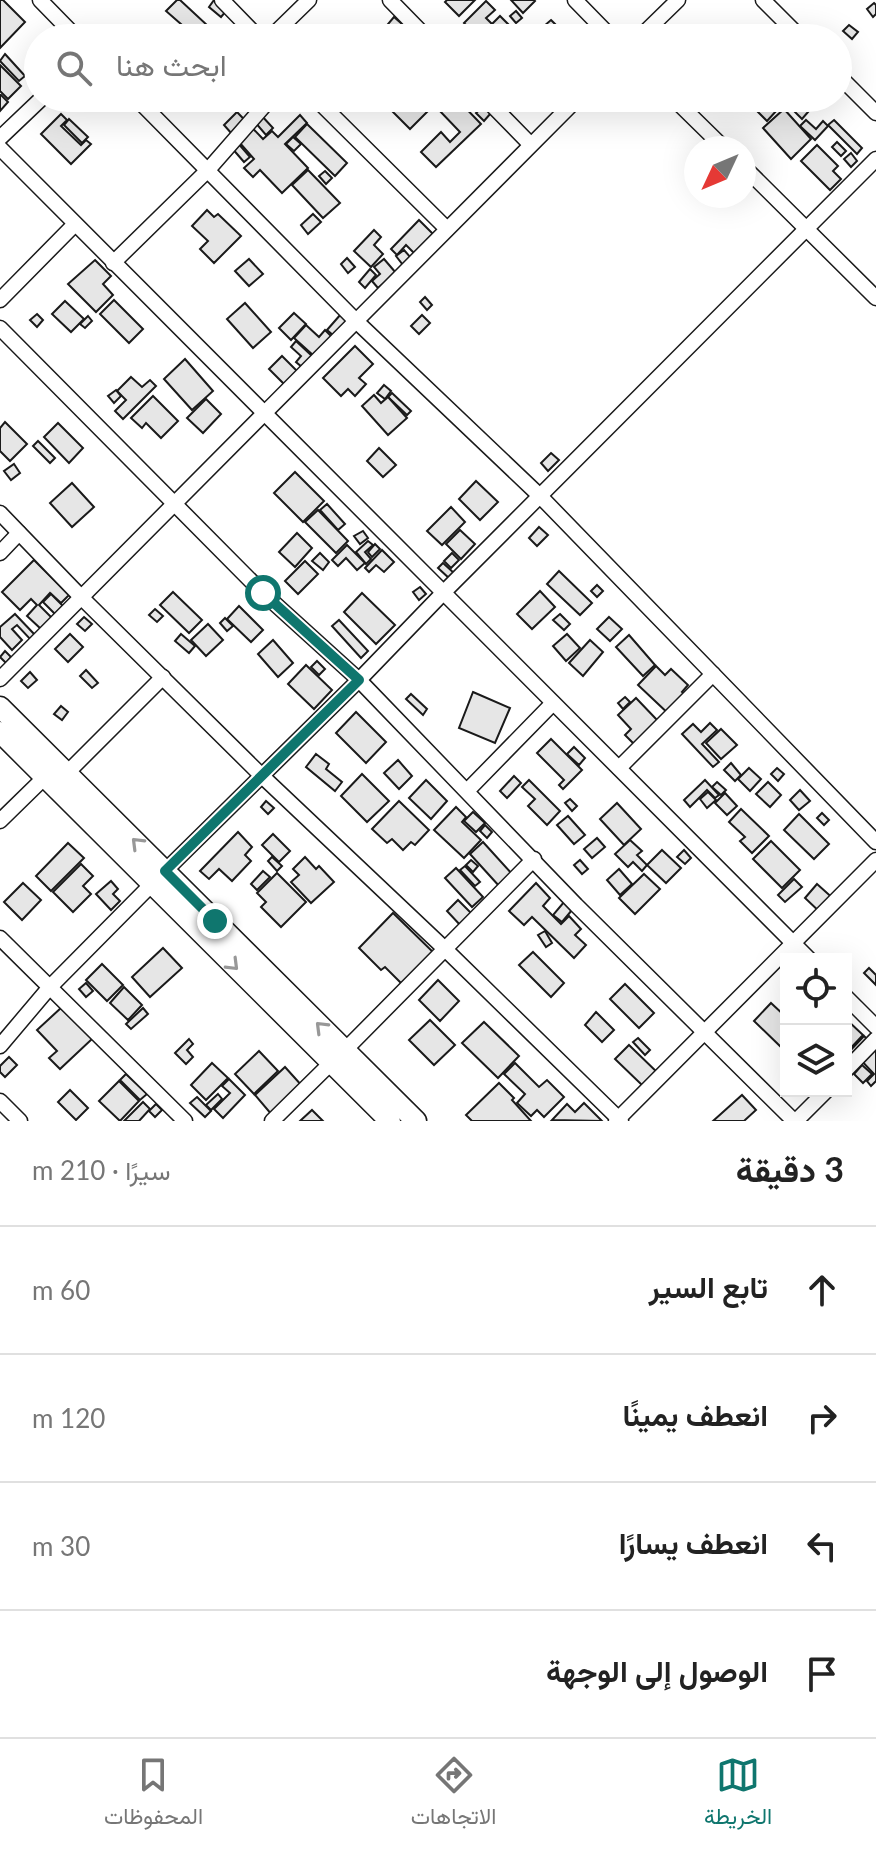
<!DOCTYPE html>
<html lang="ar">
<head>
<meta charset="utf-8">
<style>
	:root { --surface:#fff; --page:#f2f2f2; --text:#222; --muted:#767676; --line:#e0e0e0; --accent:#0f766e }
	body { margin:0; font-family:Lato,Vazirmatn,sans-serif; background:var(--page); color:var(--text); direction:rtl }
	.controls { position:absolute; right:24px; bottom:24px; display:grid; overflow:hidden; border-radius:0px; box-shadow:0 8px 32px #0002 }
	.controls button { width:72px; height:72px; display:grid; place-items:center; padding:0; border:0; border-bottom:2px solid var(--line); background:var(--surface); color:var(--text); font:40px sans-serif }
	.compass { position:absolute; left:684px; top:136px; width:72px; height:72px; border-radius:50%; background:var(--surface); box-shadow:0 8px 32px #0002; rotate:226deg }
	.stop { position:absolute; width:24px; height:24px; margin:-18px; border:6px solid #0f766e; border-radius:50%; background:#fff }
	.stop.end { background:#0f766e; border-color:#fff; box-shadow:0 2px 8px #0008 }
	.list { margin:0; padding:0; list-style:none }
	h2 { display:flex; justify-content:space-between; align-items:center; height:104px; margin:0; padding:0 32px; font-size:34px }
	h2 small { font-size:26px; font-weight:400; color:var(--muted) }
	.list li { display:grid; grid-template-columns:52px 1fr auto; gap:24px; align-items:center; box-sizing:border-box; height:128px; padding:0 32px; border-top:2px solid var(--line) }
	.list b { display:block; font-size:30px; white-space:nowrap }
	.list em { font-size:26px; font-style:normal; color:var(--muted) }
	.icon { flex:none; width:44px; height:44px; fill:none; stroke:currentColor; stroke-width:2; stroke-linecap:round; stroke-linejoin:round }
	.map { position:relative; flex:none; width:876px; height:1121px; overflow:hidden; direction:ltr }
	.search { position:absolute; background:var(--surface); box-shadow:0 8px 32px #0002; left:24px; right:24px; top:24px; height:88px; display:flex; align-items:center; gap:20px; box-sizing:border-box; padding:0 28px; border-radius:44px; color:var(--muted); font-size:30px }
	.sheet { height:616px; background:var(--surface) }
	nav { display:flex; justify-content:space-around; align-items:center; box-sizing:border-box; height:112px; border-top:2px solid var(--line); background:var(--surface); font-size:22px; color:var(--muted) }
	nav a { display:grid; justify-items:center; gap:4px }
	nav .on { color:var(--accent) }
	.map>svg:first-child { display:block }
	.building { fill:#e6e6e6; stroke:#1a1a1a; stroke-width:2 }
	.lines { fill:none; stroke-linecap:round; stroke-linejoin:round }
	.street-casing { stroke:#1a1a1a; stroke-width:17 }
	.secondary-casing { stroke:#1a1a1a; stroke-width:23 }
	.street { stroke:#fff; stroke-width:14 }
	.secondary { stroke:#fff; stroke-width:20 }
	.oneway { stroke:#989898 }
	.route { stroke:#0f766e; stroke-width:10 }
</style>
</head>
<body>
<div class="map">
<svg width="876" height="1121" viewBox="0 0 876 1121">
	<rect width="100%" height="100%" fill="#fff"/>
	<g class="building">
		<path d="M0,0H3L25,22L0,48Z"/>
		<path d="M177,0H180L208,26L197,38L166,11Z"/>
		<path d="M214,0L227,10L221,17L209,7Z"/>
		<path d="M447,0H475L459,16L445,2Z"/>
		<path d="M511,0H534L535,1L523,13Z"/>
		<path d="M486,1L495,10L486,18L492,24L500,16L511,27L500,38H479L464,23Z"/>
		<path d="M874,3L876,5V14L873,17L867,9Z"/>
		<path d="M516,11L522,18L516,23L510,16Z"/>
		<path d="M394,17L402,24L397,31L388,24Z"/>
		<path d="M551,20L558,27L550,33L544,26Z"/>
		<path d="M849,25L858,32L852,39L843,31Z"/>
		<path d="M179,30L187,38H171Z"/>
		<path d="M5,54L25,76L19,81L0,61Z"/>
		<path d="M0,65L21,86L8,99L0,91Z"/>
		<path d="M1,95L8,102L0,111V95Z"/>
		<path d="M407,98H415L428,111L410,129L393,112Z"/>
		<path d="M428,98H444L431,110L424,102Z"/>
		<path d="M447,98H456L481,124L436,167L421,152L441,132L450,142L460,132L437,108Z"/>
		<path d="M551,98H571L562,108Z"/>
		<path d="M759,98H767L778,109L767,121L752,106Z"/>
		<path d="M793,98L808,112L802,119L787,104Z"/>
		<path d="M484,106L491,113L484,121L476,113Z"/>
		<path d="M784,109L811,139L791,159L763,128Z"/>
		<path d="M237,112L263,139L272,131L278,137L300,115L307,123L285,144L308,168L282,193L260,170L253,177L244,168L254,159L224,125Z"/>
		<path d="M61,114L67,120L61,126L81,145L86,140L91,144L71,164L41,134Z"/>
		<path d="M261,115L273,128L266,135L254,121Z"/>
		<path d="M69,119L88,137L82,143L64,125Z"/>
		<path d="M806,120L816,129L823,121L828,126L815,140L800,126Z"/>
		<path d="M834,120L862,148L857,154L828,125Z"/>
		<path d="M307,124L347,163L335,176L295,137Z"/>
		<path d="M293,137L301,144L294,151L286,144Z"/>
		<path d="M237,142L250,157L244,162L231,147Z"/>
		<path d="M837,142L846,151L841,156L832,147Z"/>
		<path d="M817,145L838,166L833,171L841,179L830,190L801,161Z"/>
		<path d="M851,153L857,161L851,167L844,159Z"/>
		<path d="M308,170L340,203L323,218L292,185Z"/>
		<path d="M325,171L332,178L326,184L319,176Z"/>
		<path d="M207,210L214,217L218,214L241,236L214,263L200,249L208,241L192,226Z"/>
		<path d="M313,214L321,222L308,234L301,225Z"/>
		<path d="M419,220L435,236L416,255L406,245L397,255L391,249Z"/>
		<path d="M374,230L381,237L374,245L383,254L371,267L354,251Z"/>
		<path d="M404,250L411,258L403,265L396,256Z"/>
		<path d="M347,258L355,267L348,273L341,264Z"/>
		<path d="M249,259L263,274L249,286L235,271Z"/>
		<path d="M384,259L396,273L378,288L372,281L380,274L374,267Z"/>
		<path d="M95,260L111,276L103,284L113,295L96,312L68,284Z"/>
		<path d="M370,269L376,275L365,288L359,282Z"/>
		<path d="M425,297L432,305L427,310L420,302Z"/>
		<path d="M114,300L143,329L129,343L100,314Z"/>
		<path d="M65,301L84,319L71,332L52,314Z"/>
		<path d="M245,303L271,332L253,348L227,319Z"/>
		<path d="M294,313L306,324L291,340L279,328Z"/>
		<path d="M37,314L43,320L37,327L30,320Z"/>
		<path d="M341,314L348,320L334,336L327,330Z"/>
		<path d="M422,315L430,323L419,334L411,326Z"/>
		<path d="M88,316L92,321L85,328L80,324Z"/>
		<path d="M306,325L319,337L325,330L332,337L314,356L294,338Z"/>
		<path d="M296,341L312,356L302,367L296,362L301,356L291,347Z"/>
		<path d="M355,346L373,364L359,378L366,384L355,396L348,389L341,396L323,378Z"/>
		<path d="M282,356L298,372L285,385L269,369Z"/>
		<path d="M185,359L213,391L192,410L164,379Z"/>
		<path d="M131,377L142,387L150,380L156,386L123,419L115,411L126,400L117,391Z"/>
		<path d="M384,385L391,391L385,399L377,393Z"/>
		<path d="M116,390L121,396L114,403L108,396Z"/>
		<path d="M392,393L411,411L407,415L388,397Z"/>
		<path d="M374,395L381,403L388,397L407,418L388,435L362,406Z"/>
		<path d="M153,396L178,421L161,438L146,423L142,428L131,418Z"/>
		<path d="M206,399L221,414L203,433L187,418Z"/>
		<path d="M5,422L27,444L10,461L0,451V428Z"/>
		<path d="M58,423L83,448L69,463L44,437Z"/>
		<path d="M38,441L55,458L50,463L33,446Z"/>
		<path d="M379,448L396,465L383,477L367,461Z"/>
		<path d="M551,453L559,460L548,471L541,463Z"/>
		<path d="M14,464L20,473L11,480L4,471Z"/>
		<path d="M295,472L324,501L303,522L274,493Z"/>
		<path d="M476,481L498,502L480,520L459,499Z"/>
		<path d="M72,483L94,507L72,527L50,503Z"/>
		<path d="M327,504L345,524L338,530L320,510Z"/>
		<path d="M451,507L465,522L442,545L427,531Z"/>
		<path d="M318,510L348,541L336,553L305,522Z"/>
		<path d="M539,527L548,535L537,546L529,538Z"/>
		<path d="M460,530L475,544L461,559L446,544Z"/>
		<path d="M363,531L368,538L360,544L354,536Z"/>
		<path d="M297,533L312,548L295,567L279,552Z"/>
		<path d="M368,541L373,545L365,552L371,559L366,564L356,552Z"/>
		<path d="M375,544L380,549L372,557L368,552Z"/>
		<path d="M347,545L365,563L357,570L346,558L338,566L332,560Z"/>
		<path d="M382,550L394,562L384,572L376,565L369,572L365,568Z"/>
		<path d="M320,553L329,562L323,570L312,561Z"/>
		<path d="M452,553L459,560L451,568L444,561Z"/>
		<path d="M34,560L69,595L61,603L50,593L39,605L52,618L41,629L27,616L37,605L31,599L20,610L2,592Z"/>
		<path d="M305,561L318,574L298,594L285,581Z"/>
		<path d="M443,563L455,574L450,579L438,568Z"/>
		<path d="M559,571L592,603L580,615L547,584Z"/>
		<path d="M597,585L603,591L597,597L591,591Z"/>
		<path d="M420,587L426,594L419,600L413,592Z"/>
		<path d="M540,591L555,607L532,629L517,614Z"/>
		<path d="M173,592L202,620L189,633L160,605Z"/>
		<path d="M362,593L395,625L376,644L344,612Z"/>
		<path d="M51,594L63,606L55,614L43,602Z"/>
		<path d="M239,606L263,630L251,642L227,619Z"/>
		<path d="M155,609L163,616L157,622L149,615Z"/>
		<path d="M15,614L35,635L30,639L17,625L12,629L22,640L12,650L0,637V627Z"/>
		<path d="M560,614L570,624L564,630L553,620Z"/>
		<path d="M84,617L92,624L85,631L77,624Z"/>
		<path d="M609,617L622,629L610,641L597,629Z"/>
		<path d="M225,618L233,626L227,631L220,623Z"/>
		<path d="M339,620L368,651L361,658L332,626Z"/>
		<path d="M208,624L223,640L206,656L191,640Z"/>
		<path d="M70,634L83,647L68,662L55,649Z"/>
		<path d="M181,634L195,646L189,653L175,641Z"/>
		<path d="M567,634L580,648L566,661L553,646Z"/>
		<path d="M629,635L655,665L643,676L616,647Z"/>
		<path d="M273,640L293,663L278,677L258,654Z"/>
		<path d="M590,640L603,652L583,676L569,663Z"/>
		<path d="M5,651L11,657L6,663L0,657Z"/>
		<path d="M317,661L325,669L319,675L311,667Z"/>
		<path d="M306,665L332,690L314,709L288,684Z"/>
		<path d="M656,666L665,675L671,669L688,685L682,692L690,699L672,717L638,685Z"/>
		<path d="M86,670L98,683L92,688L80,676Z"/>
		<path d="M30,672L37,680L28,688L21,681Z"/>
		<path d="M473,692L510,708L495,743L459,728Z"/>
		<path d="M411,694L427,709L423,715L406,699Z"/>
		<path d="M625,697L630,702L623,709L618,703Z"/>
		<path d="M636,698L658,721L634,744L625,735L631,729L618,715Z"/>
		<path d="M61,706L68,712L62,720L54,714Z"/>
		<path d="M356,712L386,742L366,763L336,733Z"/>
		<path d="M710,723L717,730L702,744L719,762L713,767L682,734L693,724L701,732Z"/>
		<path d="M721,729L737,745L721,759L706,743Z"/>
		<path d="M551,739L582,770L563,789L559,785L564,780L537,753Z"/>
		<path d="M574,747L585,758L579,765L567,754Z"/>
		<path d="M316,754L329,764L326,769L342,782L335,791L306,767Z"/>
		<path d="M398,760L412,776L399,789L384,773Z"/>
		<path d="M731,763L741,775L735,781L724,770Z"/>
		<path d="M749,768L761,779L750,791L738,779Z"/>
		<path d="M777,768L784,774L778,781L771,774Z"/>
		<path d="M362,774L389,801L367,822L341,796Z"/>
		<path d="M514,776L521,783L507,798L500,791Z"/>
		<path d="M426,780L447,801L431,819L409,798Z"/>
		<path d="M529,780L560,811L547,825L528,806L535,799L522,787Z"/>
		<path d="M705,780L719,795L715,798L707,790L690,807L684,800Z"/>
		<path d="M717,782L726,790L721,795L712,787Z"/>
		<path d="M768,782L781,795L770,807L756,794Z"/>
		<path d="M800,790L810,801L799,810L790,800Z"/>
		<path d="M708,792L716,800L707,808L700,799Z"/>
		<path d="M725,793L737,806L727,815L715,803Z"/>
		<path d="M570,799L577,806L572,811L565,803Z"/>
		<path d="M266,801L274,808L268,814L261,807Z"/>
		<path d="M399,801L429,830L415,845L411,842L403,850L392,839L387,843L372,829Z"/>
		<path d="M617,803L641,829L624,845L600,819Z"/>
		<path d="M456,807L466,817L462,822L481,840L464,858L434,830Z"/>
		<path d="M741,809L769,836L752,853L740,841L745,837L729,822Z"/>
		<path d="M473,812L485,823L476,832L464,821Z"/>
		<path d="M822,813L829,820L824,825L817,818Z"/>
		<path d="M799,814L829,844L814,859L784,830Z"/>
		<path d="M568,816L585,835L574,844L557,825Z"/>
		<path d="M485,825L492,832L487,838L480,831Z"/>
		<path d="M238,832L252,847L245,855L251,861L232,881L219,869L209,879L200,871Z"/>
		<path d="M273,834L290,851L279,862L262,845Z"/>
		<path d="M597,838L605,847L592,858L584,849Z"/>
		<path d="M630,840L642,851L637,855L647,865L642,871L633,862L628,867L615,854Z"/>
		<path d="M771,841L800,870L782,888L753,859Z"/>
		<path d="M483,842L513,875L500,887L470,854Z"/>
		<path d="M68,843L84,858L51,891L36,876Z"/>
		<path d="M662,850L681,868L666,883L647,865Z"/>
		<path d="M684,850L691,858L685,864L677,857Z"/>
		<path d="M272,857L282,866L277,871L268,861Z"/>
		<path d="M305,857L316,869L319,866L334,882L311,903L291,882L299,875L293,869Z"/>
		<path d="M471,860L478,866L473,872L466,865Z"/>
		<path d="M580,860L588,869L582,874L574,865Z"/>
		<path d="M81,864L93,876L83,886L91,894L73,912L53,892Z"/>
		<path d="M465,866L480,882L475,886L460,870Z"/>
		<path d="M456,868L483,897L472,907L445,878Z"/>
		<path d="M619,869L632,884L620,895L607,880Z"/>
		<path d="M263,871L270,877L257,890L251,884Z"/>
		<path d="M277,873L306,902L281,927L261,907L266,902L257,893Z"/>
		<path d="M644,874L660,889L635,914L619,898Z"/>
		<path d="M794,879L802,887L785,902L778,895Z"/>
		<path d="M111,881L118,889L113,894L120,901L111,910L96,894Z"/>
		<path d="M23,883L41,900L22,920L4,902Z"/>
		<path d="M536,883L550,898L543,906L561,924L569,916L581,929L575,935L586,945L574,958L532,917L524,925L509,911Z"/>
		<path d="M817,884L836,901L823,915L805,898Z"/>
		<path d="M458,900L472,914L461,926L447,911Z"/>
		<path d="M564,902L572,910L562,922L553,915Z"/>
		<path d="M393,913L436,955L405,987L385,967L381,970L359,948Z"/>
		<path d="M545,931L552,943L546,947L538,935Z"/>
		<path d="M163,948L182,968L150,997L132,977Z"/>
		<path d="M533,952L564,983L551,997L519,965Z"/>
		<path d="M102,964L123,985L107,1001L86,980Z"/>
		<path d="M869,968L876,975V985L864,973Z"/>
		<path d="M438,980L459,1001L440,1021L419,1000Z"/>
		<path d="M86,983L93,991L86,997L79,989Z"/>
		<path d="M625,984L654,1013L639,1028L610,999Z"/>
		<path d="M124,987L142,1005L128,1020L110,1003Z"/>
		<path d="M771,1003L786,1017V1044L782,1048L754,1021Z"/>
		<path d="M62,1007L92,1039L60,1069L49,1058L57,1051L37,1030Z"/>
		<path d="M143,1008L148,1014L131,1029L126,1024Z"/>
		<path d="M596,1012L614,1030L602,1042L585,1025Z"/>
		<path d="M846,1019L863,1035L847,1052L846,1051Z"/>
		<path d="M430,1020L455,1045L434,1065L409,1040Z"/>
		<path d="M484,1022L519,1056L498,1078L462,1043Z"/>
		<path d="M864,1036L876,1048V1081L871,1086L867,1081L874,1074L858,1057L853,1062L846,1055Z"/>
		<path d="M638,1038L650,1050L645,1055L633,1042Z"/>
		<path d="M189,1039L193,1044L187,1050L193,1057L186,1064L175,1053Z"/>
		<path d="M629,1045L661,1076L639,1099L633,1094L642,1085L615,1059Z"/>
		<path d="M259,1051L278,1071L254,1094L235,1074Z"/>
		<path d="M9,1057L17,1065L5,1077L0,1072V1066Z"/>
		<path d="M212,1063L228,1078L206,1100L191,1085Z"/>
		<path d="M515,1063L539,1087L547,1080L564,1097L544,1117L537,1110L531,1116L517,1103L525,1094L504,1074Z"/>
		<path d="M862,1065L872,1074L863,1083L854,1074Z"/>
		<path d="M285,1067L303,1087L272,1115L255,1095Z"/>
		<path d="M126,1074L147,1094L140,1100L120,1080Z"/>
		<path d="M229,1079L245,1095L223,1118L214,1109L230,1093L222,1086Z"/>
		<path d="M119,1081L139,1101L120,1121L99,1101Z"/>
		<path d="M499,1083L514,1098L512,1100L531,1121H472L466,1115Z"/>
		<path d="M70,1090L88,1108L76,1120L58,1102Z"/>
		<path d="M218,1094L222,1099L211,1110L206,1105Z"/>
		<path d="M742,1095L756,1110L744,1121H713Z"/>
		<path d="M197,1097L211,1111L205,1117L190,1103Z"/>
		<path d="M143,1102L150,1109L139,1121H124Z"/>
		<path d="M584,1103L602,1121L552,1120L567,1104L575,1112Z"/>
		<path d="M156,1104L162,1110L155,1117L149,1111Z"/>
		<path d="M312,1110L323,1121H300Z"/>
	</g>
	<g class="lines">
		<defs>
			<g id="street">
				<path d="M40,0L77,38"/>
				<path d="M222,0L259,38"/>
				<path d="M390,0L427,38"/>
				<path d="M575,0L612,38"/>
				<path d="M763,0L801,38"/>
				<path d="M270,38L309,0"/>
				<path d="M639,38L678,0"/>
				<path d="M838,75L876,113"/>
				<path d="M136,98L355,320L540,496L876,842"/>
				<path d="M315,98L447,229"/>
				<path d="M485,98L530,144"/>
				<path d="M673,98L724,148"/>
				<path d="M0,138L42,98"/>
				<path d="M0,148L809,959"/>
				<path d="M744,167L876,298"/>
				<path d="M113,263L208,170L271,98"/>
				<path d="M0,300L75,224"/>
				<path d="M0,328L263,593L359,680L576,905L794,1121"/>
				<path d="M0,513L82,598L262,776L445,949L621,1121"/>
				<path d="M0,553L19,533"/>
				<path d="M0,679L578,98"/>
				<path d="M619,768L713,674"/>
				<path d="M67,773L163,677"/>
				<path d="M467,791L553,703"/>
				<path d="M0,821L46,776"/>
				<path d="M165,871L359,680L444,592L876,159"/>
				<path d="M0,938L185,1121"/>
				<path d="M846,997L876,1027"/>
				<path d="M0,1046L49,988L152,884"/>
				<path d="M345,1050L534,859"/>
				<path d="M846,1070L876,1039"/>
				<path d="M0,1101L20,1121"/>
				<path d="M272,1121L331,1063"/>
				<path d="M616,1121L876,860"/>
				<path d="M796,1121L826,1091"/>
			</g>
			<g id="secondary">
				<path d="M0,707L416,1121"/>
				<path d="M0,732L390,1121"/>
			</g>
		</defs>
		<use href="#street" class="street-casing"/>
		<use href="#secondary" class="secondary-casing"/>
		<use href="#street" class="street"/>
		<use href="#secondary" class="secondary"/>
	</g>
	<defs><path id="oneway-chevron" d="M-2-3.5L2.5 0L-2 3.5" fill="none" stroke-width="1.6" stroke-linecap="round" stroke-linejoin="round" transform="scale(2)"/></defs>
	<g class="oneway">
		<use href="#oneway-chevron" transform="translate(137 843) rotate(-135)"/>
		<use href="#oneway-chevron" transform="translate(233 965) rotate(45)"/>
		<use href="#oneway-chevron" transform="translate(321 1027) rotate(-135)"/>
	</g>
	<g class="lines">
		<path class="route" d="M215,921L165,871L359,680L263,593"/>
	</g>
</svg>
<div class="controls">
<button><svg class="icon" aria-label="locate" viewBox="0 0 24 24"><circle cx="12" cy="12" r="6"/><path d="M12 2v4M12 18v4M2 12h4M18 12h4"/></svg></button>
<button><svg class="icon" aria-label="layers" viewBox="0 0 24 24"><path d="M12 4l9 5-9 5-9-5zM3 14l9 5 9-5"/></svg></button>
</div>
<svg class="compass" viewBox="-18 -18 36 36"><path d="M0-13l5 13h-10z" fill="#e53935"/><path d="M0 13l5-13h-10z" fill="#767676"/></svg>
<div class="stop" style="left:263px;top:593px"></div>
<div class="stop end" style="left:215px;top:921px"></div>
<div class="search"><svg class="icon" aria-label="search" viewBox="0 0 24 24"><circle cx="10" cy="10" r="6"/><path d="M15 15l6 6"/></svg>ابحث هنا</div>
</div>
<section class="sheet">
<h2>3 دقيقة<small>سيرًا · 210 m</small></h2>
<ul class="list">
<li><svg class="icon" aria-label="ahead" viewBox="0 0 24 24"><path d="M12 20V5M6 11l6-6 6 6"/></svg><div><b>تابع السير</b></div><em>60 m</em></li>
<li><svg class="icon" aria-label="right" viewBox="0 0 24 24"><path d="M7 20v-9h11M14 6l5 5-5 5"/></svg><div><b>انعطف يمينًا</b></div><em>120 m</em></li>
<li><svg class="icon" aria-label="left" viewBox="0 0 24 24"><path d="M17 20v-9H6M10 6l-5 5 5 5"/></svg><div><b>انعطف يسارًا</b></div><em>30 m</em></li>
<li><svg class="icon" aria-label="arrive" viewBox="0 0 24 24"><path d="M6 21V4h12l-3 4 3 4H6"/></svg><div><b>الوصول إلى الوجهة</b></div></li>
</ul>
</section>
<nav>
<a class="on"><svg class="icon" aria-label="map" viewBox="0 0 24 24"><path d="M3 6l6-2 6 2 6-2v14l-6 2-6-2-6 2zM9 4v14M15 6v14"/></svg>الخريطة</a>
<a><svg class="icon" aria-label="directions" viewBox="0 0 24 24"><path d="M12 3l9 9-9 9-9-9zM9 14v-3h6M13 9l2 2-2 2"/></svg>الاتجاهات</a>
<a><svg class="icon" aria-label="saved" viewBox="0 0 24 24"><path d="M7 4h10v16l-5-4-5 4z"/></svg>المحفوظات</a>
</nav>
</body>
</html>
